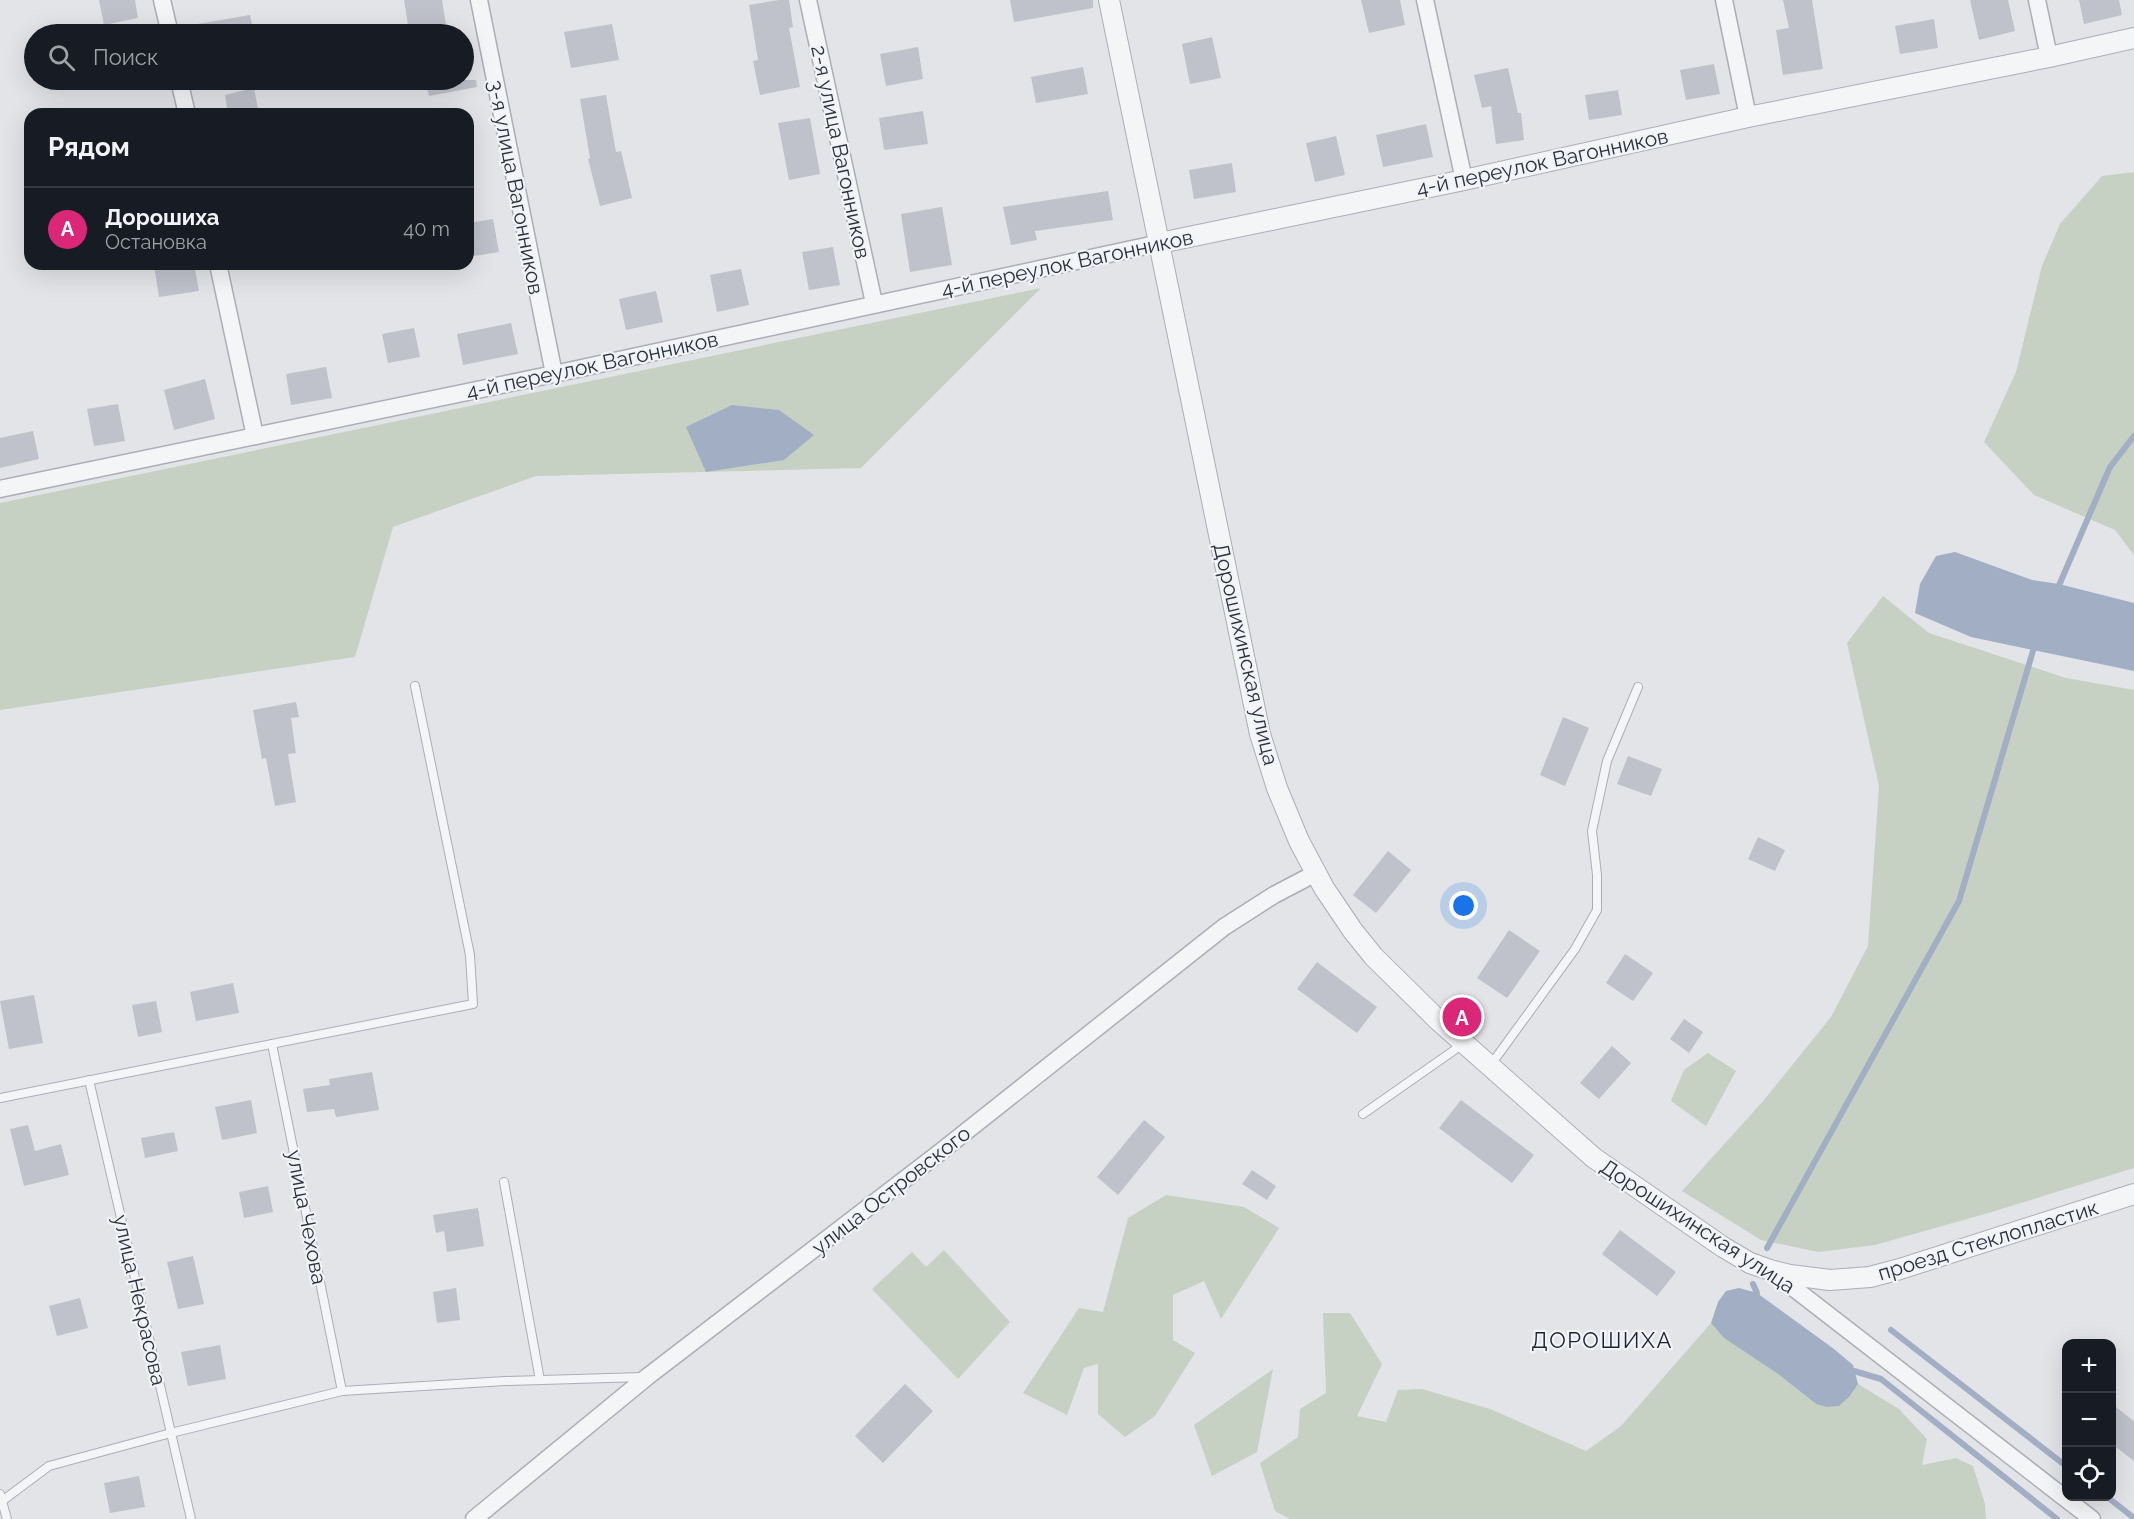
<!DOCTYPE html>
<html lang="ru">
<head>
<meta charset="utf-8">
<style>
	:root { --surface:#171b24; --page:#242831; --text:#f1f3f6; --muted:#9ea1a6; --line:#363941; --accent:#db2777 }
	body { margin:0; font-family:Raleway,sans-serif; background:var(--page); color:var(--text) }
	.controls { position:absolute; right:18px; bottom:18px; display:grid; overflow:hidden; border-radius:12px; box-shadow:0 6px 24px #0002 }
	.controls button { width:54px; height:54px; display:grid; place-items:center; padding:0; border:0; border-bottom:2px solid var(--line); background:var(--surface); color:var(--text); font:30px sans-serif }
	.you { position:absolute; left:1464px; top:906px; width:21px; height:21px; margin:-15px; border:4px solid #fff; border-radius:50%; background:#1a73e8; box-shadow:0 0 0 9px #1a73e833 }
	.badge { display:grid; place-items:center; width:39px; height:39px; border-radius:50%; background:var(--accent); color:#fff; font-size:20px; font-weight:700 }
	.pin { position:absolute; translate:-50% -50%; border:3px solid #fff; box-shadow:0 2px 6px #0006 }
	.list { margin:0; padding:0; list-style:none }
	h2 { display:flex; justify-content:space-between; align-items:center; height:78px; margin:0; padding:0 24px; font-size:26px }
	h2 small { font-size:20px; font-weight:400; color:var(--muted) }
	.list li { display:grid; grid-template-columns:39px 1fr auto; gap:18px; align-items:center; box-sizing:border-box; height:84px; padding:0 24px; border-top:2px solid var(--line) }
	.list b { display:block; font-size:22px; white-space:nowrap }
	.list p { margin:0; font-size:20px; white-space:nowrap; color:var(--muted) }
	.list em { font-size:20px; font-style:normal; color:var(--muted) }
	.icon { flex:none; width:33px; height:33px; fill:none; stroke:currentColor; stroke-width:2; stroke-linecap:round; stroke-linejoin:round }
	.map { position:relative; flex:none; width:2134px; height:1519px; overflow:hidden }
	.search { position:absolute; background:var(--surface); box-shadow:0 6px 24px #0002; left:24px; top:24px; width:450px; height:66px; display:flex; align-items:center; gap:15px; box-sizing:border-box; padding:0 21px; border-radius:33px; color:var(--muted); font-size:22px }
	.panel { position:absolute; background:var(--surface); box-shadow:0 6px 24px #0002; left:24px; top:108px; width:450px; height:162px; border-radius:18px }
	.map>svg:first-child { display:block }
	.green { fill:#c6d1c4 }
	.water { fill:#a1aec4 }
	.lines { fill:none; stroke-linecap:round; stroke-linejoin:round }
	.stream { stroke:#a1aec4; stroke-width:6 }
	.building { fill:#bfc2cb }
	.service-casing { stroke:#abaeb5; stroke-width:10 }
	.minor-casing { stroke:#abaeb5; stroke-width:19 }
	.tertiary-casing { stroke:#abaeb5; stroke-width:22 }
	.service { stroke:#f4f5f7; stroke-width:8 }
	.minor { stroke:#f4f5f7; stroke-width:16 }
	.tertiary { stroke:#f4f5f7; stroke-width:20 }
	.labels { text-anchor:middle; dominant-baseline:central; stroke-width:4.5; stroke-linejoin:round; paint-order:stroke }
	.street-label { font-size:21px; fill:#2c313e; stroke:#f1f3f6 }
	.neighbourhood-label { font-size:22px; letter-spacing:1.5px; fill:#1e222f; stroke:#f1f3f6 }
</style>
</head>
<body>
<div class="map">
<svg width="2134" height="1519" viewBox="0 0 2134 1519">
	<rect width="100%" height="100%" fill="#e2e4e8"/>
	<g class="green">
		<path d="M2134,172V555L2115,530L2034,495L1984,442L2016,372L2042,266L2060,224L2102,176Z"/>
		<path d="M1041,288L861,468L536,476L393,527L355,657L0,710V503Z"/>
		<path d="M1883,596L1929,633L2066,678L2134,690V1168L1992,1212L1875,1245L1818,1252L1761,1240L1682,1191L1764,1100L1831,1017L1868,946L1879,786L1847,643Z"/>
		<path d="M1708,1053L1736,1071L1706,1126L1671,1101L1684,1070Z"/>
		<path d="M1166,1195L1244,1207L1279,1228L1221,1319L1204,1281L1173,1295V1340L1195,1353L1155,1416L1125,1437L1098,1414V1364L1084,1368L1067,1415L1023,1393L1079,1308L1103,1312L1128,1218Z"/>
		<path d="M944,1250L1010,1322L958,1379L872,1289L912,1252L926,1267Z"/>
		<path d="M1323,1313H1350L1382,1364L1357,1416L1386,1422L1398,1390L1422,1389L1490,1409L1586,1451L1621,1426L1711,1323L1724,1338L1778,1374L1816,1404L1850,1396L1858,1384L1899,1409L1927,1439L1922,1465L1956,1458L1973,1466L1985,1504L1986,1519H1290L1275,1511L1260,1463L1298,1437L1300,1409L1326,1393Z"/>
		<path d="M1273,1369L1257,1452L1212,1476L1194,1425Z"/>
	</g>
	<g class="water">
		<path d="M732,405L779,410L814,435L784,460L706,472L686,427Z"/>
		<path d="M1955,552L2032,580L2059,584L2134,603V671L1971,637L1915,613L1920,584L1936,556Z"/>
		<path d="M1739,1288L1757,1293L1834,1349L1853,1365L1858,1384L1850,1396L1839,1406L1827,1407L1816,1404L1778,1374L1724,1338L1711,1323L1718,1302L1726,1291Z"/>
	</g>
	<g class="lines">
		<g class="stream">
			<path d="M2057,590L2110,467L2134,436"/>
			<path d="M1767,1248L1959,901L2035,644"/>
			<path d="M1753,1284L1757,1293"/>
			<path d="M1891,1330L2066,1466"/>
			<path d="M1854,1371L1881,1379L2057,1519"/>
			<path d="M2106,1496L2134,1518"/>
		</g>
	</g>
	<g class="building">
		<path d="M99,0H135L138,18L104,25Z"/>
		<path d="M404,0H442L446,25L409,31Z"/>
		<path d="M779,0H789L793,27L789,28L800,87L760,95L753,61L758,60L749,5Z"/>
		<path d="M1010,0H1093V8L1014,22Z"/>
		<path d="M1361,0H1400L1405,25L1369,33Z"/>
		<path d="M1783,0H1812L1823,69L1783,75L1776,30L1789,28Z"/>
		<path d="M1970,0H2008L2015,31L1979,40Z"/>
		<path d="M2079,0H2119L2122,15L2084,24Z"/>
		<path d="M250,15L254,34H187L186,26Z"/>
		<path d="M1934,19L1938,48L1900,54L1895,26Z"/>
		<path d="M612,24L619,60L571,68L564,32Z"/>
		<path d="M1212,37L1221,78L1190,84L1182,44Z"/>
		<path d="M918,47L923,79L886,86L880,54Z"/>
		<path d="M1714,64L1720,94L1686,100L1680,70Z"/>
		<path d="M1083,67L1088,94L1036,103L1031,77Z"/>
		<path d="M1508,68L1518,113H1521L1524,140L1496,144L1491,106L1482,108L1474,75Z"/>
		<path d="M425,80H476L477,87L429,96Z"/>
		<path d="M254,88L259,114H228L225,95Z"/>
		<path d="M1618,90L1622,115L1589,120L1585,95Z"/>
		<path d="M606,95L616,152L621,151L632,198L600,206L588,159L590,158L580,99Z"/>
		<path d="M923,111L928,144L884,150L879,118Z"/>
		<path d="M810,118L820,174L789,180L778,123Z"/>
		<path d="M1426,124L1433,157L1383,167L1376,135Z"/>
		<path d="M1336,136L1345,175L1315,182L1306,143Z"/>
		<path d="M1232,163L1236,192L1194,199L1189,170Z"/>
		<path d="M1108,191L1113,220L1035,231L1037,240L1011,245L1003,207Z"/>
		<path d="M942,207L952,265L910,272L901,214Z"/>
		<path d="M493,219L499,252L468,257V223Z"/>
		<path d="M833,247L840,285L809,290L802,252Z"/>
		<path d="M165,264H194L199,291L159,297L154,266Z"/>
		<path d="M741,269L749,305L717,312L710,275Z"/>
		<path d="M656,291L663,322L626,330L619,299Z"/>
		<path d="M511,323L518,354L463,365L457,334Z"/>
		<path d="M414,328L420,357L388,363L382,334Z"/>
		<path d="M326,367L332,398L291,405L286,374Z"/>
		<path d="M205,379L215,419L174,430L164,390Z"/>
		<path d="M118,404L125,441L94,446L87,409Z"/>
		<path d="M33,431L39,459L0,468V438Z"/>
		<path d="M296,702L299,717L291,718L296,753L288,754L296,802L275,806L266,758L262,759L253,710Z"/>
		<path d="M1563,717L1589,728L1565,786L1540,775Z"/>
		<path d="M1628,756L1662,769L1651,796L1617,784Z"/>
		<path d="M1758,837L1785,850L1775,871L1748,859Z"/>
		<path d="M1388,851L1411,870L1376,913L1353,895Z"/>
		<path d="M1509,930L1540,951L1507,998L1477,978Z"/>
		<path d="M1625,954L1653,973L1633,1001L1606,983Z"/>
		<path d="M1317,962L1377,1007L1357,1033L1297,989Z"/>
		<path d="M233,983L239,1013L196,1021L190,992Z"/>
		<path d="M34,995L43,1043L9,1049L0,1001Z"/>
		<path d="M156,1001L162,1032L138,1037L132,1005Z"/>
		<path d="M1684,1019L1703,1032L1689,1053L1670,1039Z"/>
		<path d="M1612,1046L1631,1063L1599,1099L1580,1083Z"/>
		<path d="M372,1072L379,1110L336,1117L334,1109L307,1112L303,1089L330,1085L329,1079Z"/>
		<path d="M251,1100L257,1133L222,1140L215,1107Z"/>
		<path d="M1461,1100L1534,1155L1512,1183L1439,1128Z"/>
		<path d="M1144,1120L1165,1137L1118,1195L1097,1177Z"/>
		<path d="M28,1125L35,1151L61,1144L69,1175L24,1186L10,1129Z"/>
		<path d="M174,1132L178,1151L145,1158L141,1138Z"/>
		<path d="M1252,1170L1276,1186L1267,1200L1242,1184Z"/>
		<path d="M268,1186L273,1212L244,1218L239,1192Z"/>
		<path d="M478,1208L484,1246L447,1252L444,1231L436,1233L433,1215Z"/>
		<path d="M1620,1230L1676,1272L1657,1296L1602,1254Z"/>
		<path d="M193,1256L204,1304L178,1309L167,1262Z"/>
		<path d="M456,1288L460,1320L437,1323L433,1292Z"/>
		<path d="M80,1298L88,1328L57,1336L49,1306Z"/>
		<path d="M220,1345L226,1379L188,1386L181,1352Z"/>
		<path d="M905,1384L933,1411L883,1463L855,1436Z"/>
		<path d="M2112,1404L2134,1421V1461L2112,1444Z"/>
		<path d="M139,1476L145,1507L110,1513L104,1483Z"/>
	</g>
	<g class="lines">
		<defs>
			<g id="service">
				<path d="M272,1044L342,1391"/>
				<path d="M1490,1066L1575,949L1597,910V875L1592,831L1607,761L1638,687"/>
				<path d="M89,1080L191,1519"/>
				<path d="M0,1098L473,1004L470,955L415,686"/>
				<path d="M1363,1114L1463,1044"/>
				<path d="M504,1182L540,1380"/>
				<path d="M0,1494L7,1519"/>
				<path d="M2,1501L49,1466L171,1433L342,1391L505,1381L643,1377"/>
			</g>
			<g id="minor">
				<path d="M162,0L170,34"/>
				<path d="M479,0L554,374"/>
				<path d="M808,0L874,303"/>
				<path d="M1425,0L1464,180"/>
				<path d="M1724,0L1748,117"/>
				<path d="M2037,0L2049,57"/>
				<path d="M179,80L187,114"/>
				<path d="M218,264L255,436"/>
				<path d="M0,489L554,374L1160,243"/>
				<path d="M1773,1272L2092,1519"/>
				<path d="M474,1519L647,1377L939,1153L1224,927L1274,895L1316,873"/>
			</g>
			<g id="tertiary">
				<path d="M1109,0L1260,734L1277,788L1299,841L1324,888L1353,931L1374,957L1439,1021L1594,1158L1723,1247L1750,1263L1770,1270L1790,1275L1830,1280L1870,1277L1900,1269L2134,1194"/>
				<path d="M1160,243L1464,180L1748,117L2049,57L2134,38"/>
			</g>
		</defs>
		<use href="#service" class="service-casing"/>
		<use href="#minor" class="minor-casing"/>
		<use href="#tertiary" class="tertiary-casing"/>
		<use href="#service" class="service"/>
		<use href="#minor" class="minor"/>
		<use href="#tertiary" class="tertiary"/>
	</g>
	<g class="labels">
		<g class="street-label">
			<text transform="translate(841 152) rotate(78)">2-я улица Вагонников</text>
			<text transform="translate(1542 162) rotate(-12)">4-й переулок Вагонников</text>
			<text transform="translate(516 187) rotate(79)">3-я улица Вагонников</text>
			<text transform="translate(1067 263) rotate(-12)">4-й переулок Вагонников</text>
			<text transform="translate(592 365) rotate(-12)">4-й переулок Вагонников</text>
			<text transform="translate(1246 654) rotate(77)">Дорошихинская улица</text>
			<text transform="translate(891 1190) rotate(-38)">улица Островского</text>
			<text transform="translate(307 1217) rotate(79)">улица Чехова</text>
			<text transform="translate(1698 1226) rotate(33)">Дорошихинская улица</text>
			<text transform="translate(1988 1240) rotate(-17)">проезд Стеклопластик</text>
			<text transform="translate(140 1300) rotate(77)">улица Некрасова</text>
		</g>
		<g class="neighbourhood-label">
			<text x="1602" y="1340">ДОРОШИХА</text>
		</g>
	</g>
</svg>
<div class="controls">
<button>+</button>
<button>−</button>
<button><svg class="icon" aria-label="locate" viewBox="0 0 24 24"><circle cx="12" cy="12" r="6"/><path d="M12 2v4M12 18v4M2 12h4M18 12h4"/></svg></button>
</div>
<div class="you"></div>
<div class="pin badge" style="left:1462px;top:1017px">A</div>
<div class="search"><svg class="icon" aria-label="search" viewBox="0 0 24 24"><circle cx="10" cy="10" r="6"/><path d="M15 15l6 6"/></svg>Поиск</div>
<section class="panel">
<h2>Рядом<small></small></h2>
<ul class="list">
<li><span class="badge">A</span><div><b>Дорошиха</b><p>Остановка</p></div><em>40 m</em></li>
</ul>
</section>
</div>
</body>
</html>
